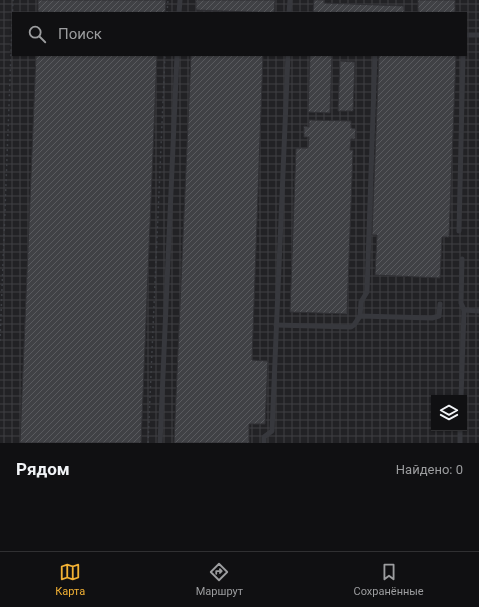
<!DOCTYPE html>
<html lang="ru">
<head>
<meta charset="utf-8">
<style>
	:root { --surface:#101012; --page:#19191b; --text:#f1f3f6; --muted:#9c9d9f; --line:#303032; --accent:#f2b134 }
	body { margin:0; font-family:Roboto,sans-serif; background:var(--page); color:var(--text) }
	.controls { position:absolute; right:12px; bottom:12px; display:grid; overflow:hidden; border-radius:0px; box-shadow:0 1px 3px #0004 }
	.controls button { width:36px; height:36px; display:grid; place-items:center; padding:0; border:0; border-bottom:1px solid var(--line); background:var(--surface); color:var(--text); font:20px sans-serif }
	.list { margin:0; padding:0; list-style:none }
	h2 { display:flex; justify-content:space-between; align-items:center; height:52px; margin:0; padding:0 16px; font-size:17px }
	h2 small { font-size:13px; font-weight:400; color:var(--muted) }
	.icon { flex:none; width:22px; height:22px; fill:none; stroke:currentColor; stroke-width:2; stroke-linecap:round; stroke-linejoin:round }
	.map { position:relative; flex:none; width:479px; height:443px; overflow:hidden }
	.search { position:absolute; background:var(--surface); box-shadow:0 1px 3px #0004; left:12px; right:12px; top:12px; height:44px; display:flex; align-items:center; gap:10px; box-sizing:border-box; padding:0 14px; border-radius:0px; color:var(--muted); font-size:15px }
	.sheet { height:108px; background:var(--surface) }
	nav { display:flex; justify-content:space-around; align-items:center; box-sizing:border-box; height:56px; border-top:1px solid var(--line); background:var(--surface); font-size:11px; color:var(--muted) }
	nav a { display:grid; justify-items:center; gap:2px }
	nav .on { color:var(--accent) }
	.map>svg:first-child { display:block }
	.industrial { fill:url(#industrial-grid); fill-rule:evenodd }
	.building { fill:url(#building-hatch); stroke:#303034 }
	.lines { fill:none; stroke-linecap:round; stroke-linejoin:round }
	.path { stroke:#3d3f44; stroke-width:1.5; stroke-dasharray:2 3; stroke-linecap:butt }
	.lane { stroke:#37383d; stroke-width:5 }
</style>
</head>
<body>
<div class="map">
<svg width="479" height="443" viewBox="0 0 479 443">
	<defs>
		<pattern id="industrial-grid" width="8" height="8" patternUnits="userSpaceOnUse"><rect width="8" height="8" fill="#222225"/><path d="M0 4h8M4 0v8" fill="none" stroke="#3f3f43"/></pattern>
		<pattern id="building-hatch" width="6" height="6" patternUnits="userSpaceOnUse"><rect width="6" height="6" fill="#404145"/><path d="M-1 1l2-2M0 6l6-6M5 7l2-2" fill="none" stroke="#595a5e"/></pattern>
	</defs>
	<rect width="100%" height="100%" fill="#161618"/>
	<path class="industrial" d="M0,0H479V443H0ZM13,13H466V55H13ZM434,398H464V428H434Z"/>
	<g class="building">
		<path d="M38,0H166L165,13H38Z"/>
		<path d="M196,0H275L274,13L196,10Z"/>
		<path d="M314,0H324V3L404,6V13H313Z"/>
		<rect x="418" y="0" width="37" height="13"/>
		<path d="M36,55H157L141,443H20Z"/>
		<path d="M191,55H263L252,360L268,361L265,424H249V443H174Z"/>
		<path d="M310,55H332L330,113L308,112Z"/>
		<path d="M379,55H456L449,237H442L440,278L375,275L377,235H372Z"/>
		<path d="M340,61L355,62L353,111H338Z"/>
		<path d="M309,120L351,121V128L356,129L355,139H351L350,150H353L347,314L290,312L296,148H308L309,137H304V126L309,127Z"/>
	</g>
	<g class="lines">
		<g class="path">
			<path d="M167,13L168,0"/>
			<path d="M0,341L13,0"/>
			<path d="M148,443L165,55"/>
		</g>
		<g class="lane">
			<path d="M179,13L180,0"/>
			<path d="M289,13L290,0"/>
			<path d="M466,35H479"/>
			<path d="M459,231L463,55"/>
			<path d="M462,259L461,303L464,310"/>
			<path d="M360,316L361,302L367,292L375,55"/>
			<path d="M276,325L351,327L354,325L360,316L432,318L439,316L440,304"/>
			<path d="M461,398L464,310L479,311"/>
			<path d="M160,443L177,55"/>
			<path d="M264,443V437L272,431L288,55"/>
			<path d="M460,443V428"/>
		</g>
	</g>
</svg>
<div class="controls">
<button><svg class="icon" aria-label="layers" viewBox="0 0 24 24"><path d="M12 4l9 5-9 5-9-5zM3 14l9 5 9-5"/></svg></button>
</div>
<div class="search"><svg class="icon" aria-label="search" viewBox="0 0 24 24"><circle cx="10" cy="10" r="6"/><path d="M15 15l6 6"/></svg>Поиск</div>
</div>
<section class="sheet">
<h2>Рядом<small>Найдено: 0</small></h2>
<ul class="list">
</ul>
</section>
<nav>
<a class="on"><svg class="icon" aria-label="map" viewBox="0 0 24 24"><path d="M3 6l6-2 6 2 6-2v14l-6 2-6-2-6 2zM9 4v14M15 6v14"/></svg>Карта</a>
<a><svg class="icon" aria-label="directions" viewBox="0 0 24 24"><path d="M12 3l9 9-9 9-9-9zM9 14v-3h6M13 9l2 2-2 2"/></svg>Маршрут</a>
<a><svg class="icon" aria-label="saved" viewBox="0 0 24 24"><path d="M7 4h10v16l-5-4-5 4z"/></svg>Сохранённые</a>
</nav>
</body>
</html>
